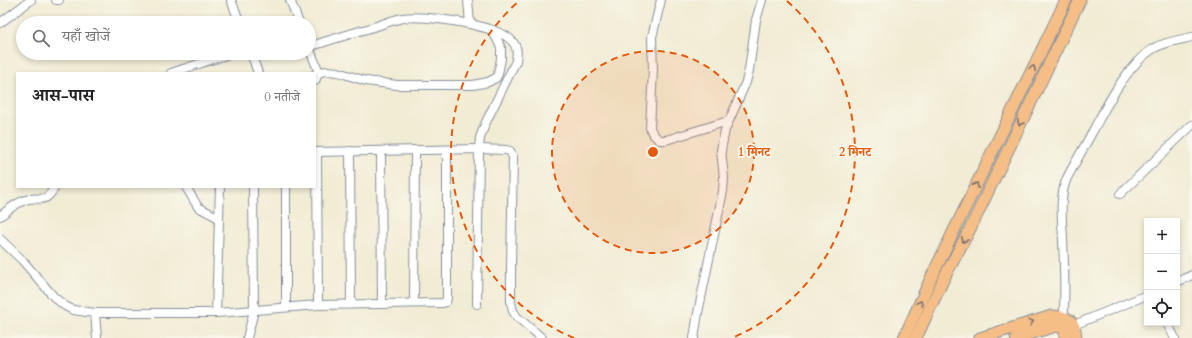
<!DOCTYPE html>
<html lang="hi">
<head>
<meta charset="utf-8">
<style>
	:root { --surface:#fff; --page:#f6f6f6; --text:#202124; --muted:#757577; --line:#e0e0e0 }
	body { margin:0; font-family:Cardo,"Noto Serif Devanagari",serif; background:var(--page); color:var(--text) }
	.controls { position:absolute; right:12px; bottom:12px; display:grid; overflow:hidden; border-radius:0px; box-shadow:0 2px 6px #0003 }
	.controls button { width:36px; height:36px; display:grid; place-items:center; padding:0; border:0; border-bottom:1px solid var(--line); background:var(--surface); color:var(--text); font:20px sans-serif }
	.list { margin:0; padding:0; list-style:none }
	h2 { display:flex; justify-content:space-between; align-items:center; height:52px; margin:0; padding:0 16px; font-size:17px }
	h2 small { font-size:13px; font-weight:400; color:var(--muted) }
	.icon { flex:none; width:22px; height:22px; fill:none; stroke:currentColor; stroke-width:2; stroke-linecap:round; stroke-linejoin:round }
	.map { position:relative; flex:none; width:1192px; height:338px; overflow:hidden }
	.search { position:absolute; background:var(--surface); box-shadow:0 2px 6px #0003; left:16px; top:16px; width:300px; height:44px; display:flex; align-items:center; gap:10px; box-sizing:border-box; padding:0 14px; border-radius:22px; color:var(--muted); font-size:15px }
	.panel { position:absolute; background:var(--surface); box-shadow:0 2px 6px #0003; left:16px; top:72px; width:300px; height:116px; border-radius:0px }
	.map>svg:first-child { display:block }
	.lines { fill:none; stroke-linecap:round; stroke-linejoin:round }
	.minor-casing { stroke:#868e99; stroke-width:10 }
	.major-casing { stroke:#868e99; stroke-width:13 }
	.minor { stroke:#fff; stroke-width:8 }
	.major { stroke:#f6be87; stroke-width:11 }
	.oneway { stroke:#7e6f70 }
	.ring { fill:none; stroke:#e8590c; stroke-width:2; stroke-dasharray:7 5 }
	.centre { fill:#e8590c; stroke:#fbf7ec; stroke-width:2 }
	.ring-label { font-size:12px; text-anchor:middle; font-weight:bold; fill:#e8590c; stroke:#fbf7ec; stroke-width:3.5; stroke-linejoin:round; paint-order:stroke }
</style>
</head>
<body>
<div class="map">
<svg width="1192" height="338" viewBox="0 0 1192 338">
	<rect width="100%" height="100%" fill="#fbf7ec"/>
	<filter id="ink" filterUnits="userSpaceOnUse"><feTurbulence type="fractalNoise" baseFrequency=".025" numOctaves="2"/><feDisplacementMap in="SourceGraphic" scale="8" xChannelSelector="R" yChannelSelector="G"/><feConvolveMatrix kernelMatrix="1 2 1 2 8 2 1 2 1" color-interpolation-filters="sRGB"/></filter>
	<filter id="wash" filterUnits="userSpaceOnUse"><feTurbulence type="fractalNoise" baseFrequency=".012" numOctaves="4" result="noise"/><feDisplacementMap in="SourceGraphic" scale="16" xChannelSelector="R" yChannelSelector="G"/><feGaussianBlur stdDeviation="0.9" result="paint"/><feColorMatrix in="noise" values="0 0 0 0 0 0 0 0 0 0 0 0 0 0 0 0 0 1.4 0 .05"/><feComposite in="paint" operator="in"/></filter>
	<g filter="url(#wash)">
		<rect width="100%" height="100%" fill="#f1ecd4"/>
	</g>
	<g filter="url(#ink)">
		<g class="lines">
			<defs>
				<g id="minor">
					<path d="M56,0H59"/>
					<path d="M231,0L240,23"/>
					<path d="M290,0L299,23"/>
					<path d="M468,0L470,24"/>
					<path d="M661,0L652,37L653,70L650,128L653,134L659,140H666L728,121"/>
					<path d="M0,23L31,0"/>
					<path d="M309,47C329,40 350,34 370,28C381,25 392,20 403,18C423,14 498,25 512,41C518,47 517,54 516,61L485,124L480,138L479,149L477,304"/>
					<path d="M309,48L319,72L315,81"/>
					<path d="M251,53L258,73"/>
					<path d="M171,73L232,53"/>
					<path d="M315,74L319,72L327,71L338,72L366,81L397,85H473L488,82L496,78L498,74L501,59V48L498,41L492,30"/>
					<path d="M350,151L351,304"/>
					<path d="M381,151L382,304"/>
					<path d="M315,152L479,149L506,150L510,151L513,157L511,268V302L513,311L517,317L542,338"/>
					<path d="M317,152L318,305"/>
					<path d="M186,187L198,207L219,218"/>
					<path d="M1120,194L1192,125"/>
					<path d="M0,216C7,211 16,203 25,200C42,195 43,206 55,187"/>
					<path d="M0,239L22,260L54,297L65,306L73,310L95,313H216L318,305L443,303L446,302L447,298V150"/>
					<path d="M1177,282L1192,275"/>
					<path d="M414,303L415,150"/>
					<path d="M286,307V187"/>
					<path d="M95,313L97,338"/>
					<path d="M216,313L220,187"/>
					<path d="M1063,322C1066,294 1064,267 1063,239C1062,219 1059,197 1067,178C1076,161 1086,144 1095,127C1109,101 1128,64 1154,48C1165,42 1179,40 1192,37"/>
					<path d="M1167,323L1175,338"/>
					<path d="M1069,329L1074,325L1147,295"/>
					<path d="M247,338L254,311L253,187"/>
					<path d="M694,338L698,313L723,191L724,178L721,150L725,130L746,82L749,70L756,20L762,0"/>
				</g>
				<g id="major">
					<path d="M904,338L932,276L1066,0"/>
					<path d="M916,338L944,278L971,227L1080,0"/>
					<path d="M980,338L1052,316C1069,316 1075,321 1076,338"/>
					<path d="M1016,338L1056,326L1063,327L1065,331V338"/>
				</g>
			</defs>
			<use href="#minor" class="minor-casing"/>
			<use href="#major" class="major-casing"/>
			<use href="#minor" class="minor"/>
			<use href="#major" class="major"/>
		</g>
		<defs><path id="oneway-chevron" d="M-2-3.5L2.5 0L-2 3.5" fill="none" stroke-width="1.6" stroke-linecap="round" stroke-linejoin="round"/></defs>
		<g class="oneway">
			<use href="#oneway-chevron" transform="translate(1033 68) rotate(-64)"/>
			<use href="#oneway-chevron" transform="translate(1020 123) rotate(116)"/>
			<use href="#oneway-chevron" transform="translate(976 185) rotate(-64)"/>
			<use href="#oneway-chevron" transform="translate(964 240) rotate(117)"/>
			<use href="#oneway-chevron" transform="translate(920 303) rotate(-66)"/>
			<use href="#oneway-chevron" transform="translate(1031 322) rotate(-17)"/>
		</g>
	</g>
	<circle cx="653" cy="152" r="101" fill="#e8590c" fill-opacity=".12"/>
	<g class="ring">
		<circle cx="653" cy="152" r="101"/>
		<path d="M574 338A202 202 0 0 1 519 1M787 1A202 202 0 0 1 732 338"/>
	</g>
	<circle cx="653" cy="152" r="6" class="centre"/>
	<g class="ring-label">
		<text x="754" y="156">1 मिनट</text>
		<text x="855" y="156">2 मिनट</text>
	</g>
</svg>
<div class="controls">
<button>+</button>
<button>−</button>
<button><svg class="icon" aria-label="locate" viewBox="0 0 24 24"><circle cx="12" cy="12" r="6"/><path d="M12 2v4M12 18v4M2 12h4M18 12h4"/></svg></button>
</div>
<div class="search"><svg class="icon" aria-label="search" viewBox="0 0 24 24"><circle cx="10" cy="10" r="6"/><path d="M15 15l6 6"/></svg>यहाँ खोजें</div>
<section class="panel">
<h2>आस-पास<small>0 नतीजे</small></h2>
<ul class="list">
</ul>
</section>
</div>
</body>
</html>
